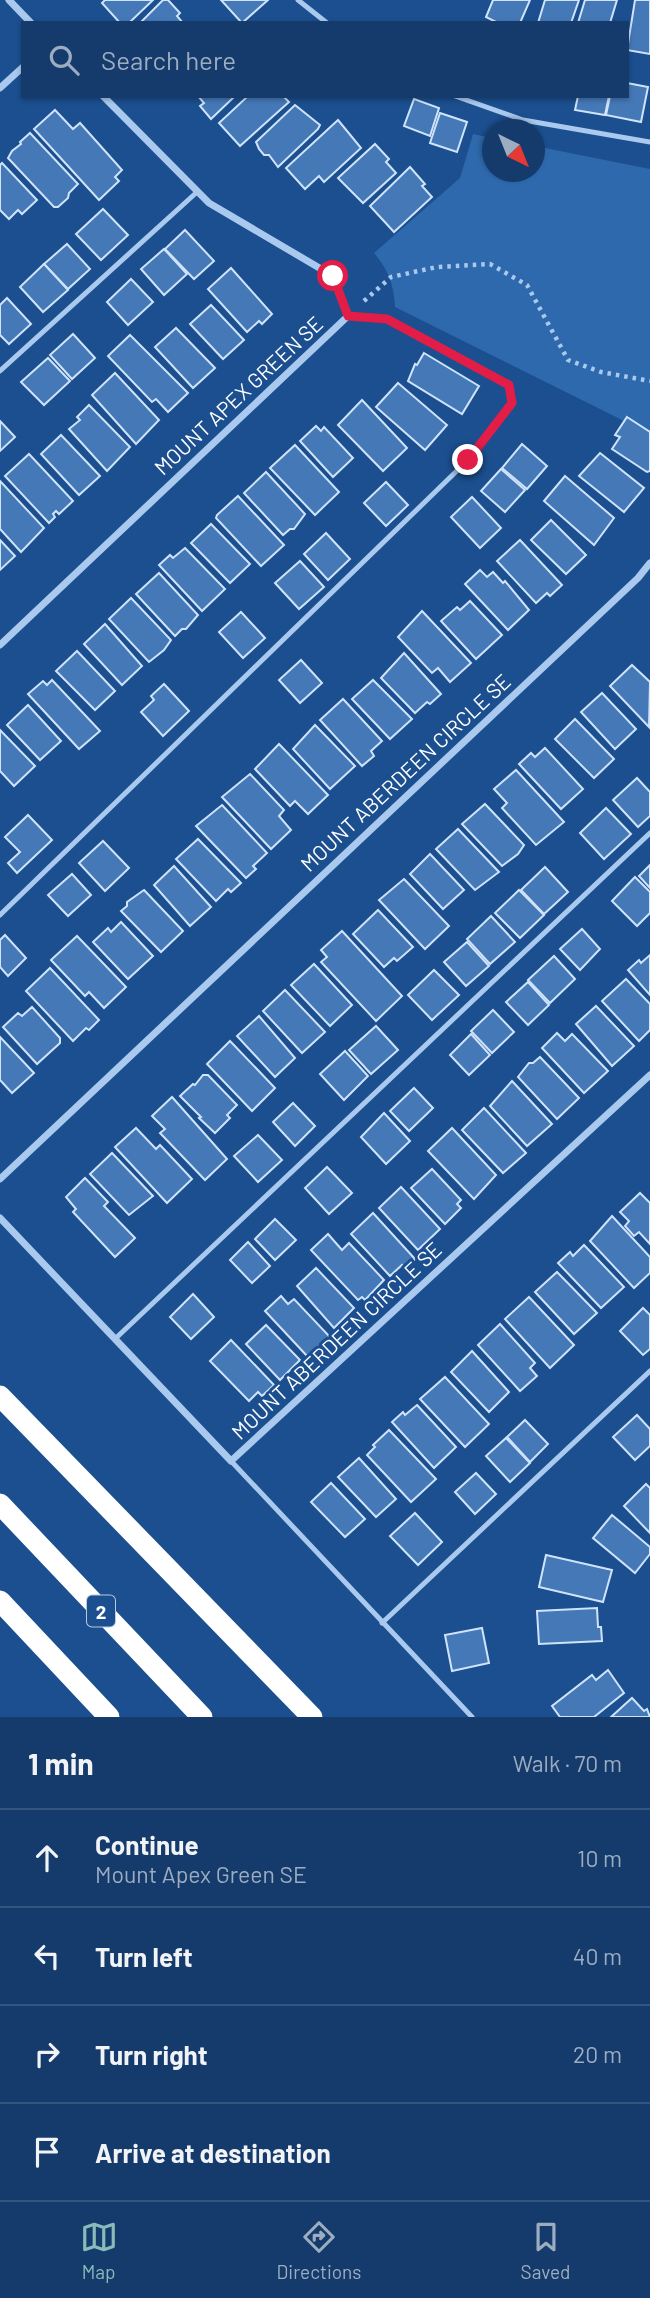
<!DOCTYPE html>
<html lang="en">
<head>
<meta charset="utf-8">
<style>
	:root { --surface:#143b6b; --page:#1d4271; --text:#f1f3f6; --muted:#9dadc1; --line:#33557e; --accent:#8bbbb9 }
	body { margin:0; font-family:Barlow,sans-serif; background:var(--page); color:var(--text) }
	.compass { position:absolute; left:482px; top:119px; width:63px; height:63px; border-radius:50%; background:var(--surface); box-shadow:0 2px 5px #0004; rotate:137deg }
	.stop { position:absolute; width:21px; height:21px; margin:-16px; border:5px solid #e11d48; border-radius:50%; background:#fff }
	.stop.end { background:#e11d48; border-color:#fff; box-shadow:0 2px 7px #0008 }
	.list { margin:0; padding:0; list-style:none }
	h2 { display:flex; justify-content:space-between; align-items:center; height:91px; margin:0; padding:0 28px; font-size:30px }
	h2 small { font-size:23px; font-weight:400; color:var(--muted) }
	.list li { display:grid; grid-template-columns:46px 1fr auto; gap:21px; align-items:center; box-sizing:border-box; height:98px; padding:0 28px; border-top:2px solid var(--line) }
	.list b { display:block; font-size:26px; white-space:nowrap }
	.list p { margin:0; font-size:23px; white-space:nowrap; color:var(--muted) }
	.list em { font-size:23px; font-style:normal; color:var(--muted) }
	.icon { flex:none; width:38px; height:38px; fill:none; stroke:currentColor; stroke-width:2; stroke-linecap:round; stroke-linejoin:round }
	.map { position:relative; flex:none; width:650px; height:1717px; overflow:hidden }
	.search { position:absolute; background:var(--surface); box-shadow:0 2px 5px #0004; left:21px; right:21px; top:21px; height:77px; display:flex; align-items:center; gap:18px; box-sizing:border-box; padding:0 24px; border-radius:0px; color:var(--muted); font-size:26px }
	.sheet { height:483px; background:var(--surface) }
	nav { display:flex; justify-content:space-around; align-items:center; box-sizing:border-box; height:98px; border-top:2px solid var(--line); background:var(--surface); font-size:19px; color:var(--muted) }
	nav a { display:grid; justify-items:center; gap:4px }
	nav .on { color:var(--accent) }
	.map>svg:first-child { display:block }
	.green { fill:#2e69ad }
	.building { fill:#4478b7; stroke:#cfe3fa; stroke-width:2 }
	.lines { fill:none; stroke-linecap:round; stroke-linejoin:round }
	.path { stroke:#a9c9ee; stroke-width:4.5; stroke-dasharray:3.5 5; stroke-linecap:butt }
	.service { stroke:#a9c9ee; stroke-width:5 }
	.minor { stroke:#a9c9ee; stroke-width:7 }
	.motorway { stroke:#fff; stroke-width:21 }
	.route { stroke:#e11d48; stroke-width:9 }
	.labels { text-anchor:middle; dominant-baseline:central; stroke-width:6; stroke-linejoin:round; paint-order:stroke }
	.shield { fill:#1b4f8f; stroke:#bbcadd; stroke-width:2 }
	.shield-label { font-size:19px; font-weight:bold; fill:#fff }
	.street-label { font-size:21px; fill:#fff; stroke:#1b4f8f }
</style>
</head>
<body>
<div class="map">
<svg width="650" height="1717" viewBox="0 0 650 1717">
	<rect width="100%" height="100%" fill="#1b4f8f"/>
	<path class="green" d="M473,134L492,138V172H534L535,146L650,169V434L395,307C394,284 388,270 374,253L460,178Z"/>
	<g class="building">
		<path d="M105,0H153L129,23H120L102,3Z"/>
		<path d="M163,0H168L180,13L177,16L183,23H140Z"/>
		<path d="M221,0H268L242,23Z"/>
		<path d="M493,0H530L520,23H498L486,17Z"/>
		<path d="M545,0H579L571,23H538Z"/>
		<path d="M585,0H617L610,23H578Z"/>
		<path d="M635,0H650V54L627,50Z"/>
		<path d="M627,83L648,87L641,122L606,115L610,96H627Z"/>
		<path d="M198,96H235L211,119L200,106L204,103Z"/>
		<path d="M248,96H283L289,102L240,146L219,123Z"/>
		<path d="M578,96H609L605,115L575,110Z"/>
		<path d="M414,99L439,108L430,136L404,126Z"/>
		<path d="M295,105L320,125L318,129L278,167L269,155H264L259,149L256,142Z"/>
		<path d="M55,110L73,129L80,123L122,170L115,177L119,181L99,200L34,129Z"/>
		<path d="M440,113L467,122L457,152L430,143Z"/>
		<path d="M338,120L361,148L324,182L319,176L305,189L286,168Z"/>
		<path d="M30,133L78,184L69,193L68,198L58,207H54L8,158L12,151L21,144L20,142Z"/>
		<path d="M375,144L389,159L386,162L396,173L363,203L338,178Z"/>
		<path d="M2,163L37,200L22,214L18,210L9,219L0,210V165Z"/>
		<path d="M410,167L425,184L422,186L432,197L394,232L370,206Z"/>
		<path d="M103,209L128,235L101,260L76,234Z"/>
		<path d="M185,230L214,261L194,279L165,249Z"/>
		<path d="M67,244L90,269L68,289L44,264Z"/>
		<path d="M164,249L187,274L164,295L141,269Z"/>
		<path d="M44,264L68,290L43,312L20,287Z"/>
		<path d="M231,268L272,314L262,324L259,321L247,332L208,289Z"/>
		<path d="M131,279L153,302L128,325L107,302Z"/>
		<path d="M7,298L31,324L9,344L0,335V305Z"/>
		<path d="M211,305L244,340L223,359L190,324Z"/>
		<path d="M176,328L215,368L193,388L155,347Z"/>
		<path d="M73,334L95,358L72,379L50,355Z"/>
		<path d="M130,335L188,393L168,412L156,399L152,402L108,356Z"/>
		<path d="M424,353L479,386L462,414L408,381L415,364L417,365Z"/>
		<path d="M48,358L70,381L44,405L21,382Z"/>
		<path d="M115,373L159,420L136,444L92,395Z"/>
		<path d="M398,383L447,425L425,450L376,407Z"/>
		<path d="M362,400L407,448L383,471L338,425Z"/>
		<path d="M89,405L130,447L107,471L69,429L80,420L77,417Z"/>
		<path d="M627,417L650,432V471L647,472L612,449L620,437L615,435Z"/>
		<path d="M0,421L15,437L0,451Z"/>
		<path d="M316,426L321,431L324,427L353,458L333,477L300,441Z"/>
		<path d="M61,435L100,476L79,495L41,454Z"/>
		<path d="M522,444L547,466L527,489L502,468Z"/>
		<path d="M295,445L339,492L315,515L270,468Z"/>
		<path d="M600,453L644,488L624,512L579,476Z"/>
		<path d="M29,454L73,501L59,514L56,511L53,514L55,517L49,523L5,476Z"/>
		<path d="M501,469L525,490L505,512L481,491Z"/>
		<path d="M266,472L305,514L294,529H290L283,535L244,493Z"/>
		<path d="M565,476L614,518L594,545L544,501Z"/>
		<path d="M0,481L44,528L21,552L0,529Z"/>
		<path d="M386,482L408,505L386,526L364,503Z"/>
		<path d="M238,496L284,545L261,566L216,518L217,515Z"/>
		<path d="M472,497L501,528L480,548L451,517Z"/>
		<path d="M551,520L586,555L566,574L531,540Z"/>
		<path d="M211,524L250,564L230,583L191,543Z"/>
		<path d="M326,533L350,559L328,580L304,554Z"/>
		<path d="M0,540L15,556L0,570Z"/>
		<path d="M520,540L562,585L550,596L547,593L536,603L497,561Z"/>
		<path d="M185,548L225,589L202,611L159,565L170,555L173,558Z"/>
		<path d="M300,561L324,587L299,609L275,583Z"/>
		<path d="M480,570L487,577L493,572L503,583L505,581L529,610L508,630L465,584Z"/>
		<path d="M159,573L198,615L186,629H182L175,636L136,594Z"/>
		<path d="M131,598L171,640L164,650L149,662L109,619Z"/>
		<path d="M470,601L502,635L476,659L441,621L457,607L460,610Z"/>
		<path d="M422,611L471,663L450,682L438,668L432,673L398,637Z"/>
		<path d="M241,612L265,638L243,658L219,632Z"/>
		<path d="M105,624L142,666L122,685L84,644Z"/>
		<path d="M77,651L115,691L95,710L56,671Z"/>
		<path d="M404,653L441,694L430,704L427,702L415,713L381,678Z"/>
		<path d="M301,660L322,683L300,703L279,680Z"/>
		<path d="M632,665L650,682L649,727L610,686Z"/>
		<path d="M52,680L100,731L79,749L28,694L43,681L47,685Z"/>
		<path d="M373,680L412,719L390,739L352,699Z"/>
		<path d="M164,684L189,711L163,736L141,712L154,700L151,696Z"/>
		<path d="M602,693L636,729L615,749L581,712Z"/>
		<path d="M343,699L382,741L371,751L374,756L362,766L320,720Z"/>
		<path d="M28,705L61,741L40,760L7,725Z"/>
		<path d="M575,719L614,759L594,778L555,739Z"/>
		<path d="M315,725L355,766L330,789L293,749Z"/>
		<path d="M0,730L35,766L14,786L0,771Z"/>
		<path d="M279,744L328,795L308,814L295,801L290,806L255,769Z"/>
		<path d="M545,748L583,789L561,809L519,764L531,753L535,757Z"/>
		<path d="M516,770L564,822L536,845L502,808L507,803L494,789Z"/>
		<path d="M250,774L284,810L279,816L291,830L271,849L222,797Z"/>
		<path d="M637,778L650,792V816L638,827L613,800Z"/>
		<path d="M485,804L524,845L518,854L502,866L462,824Z"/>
		<path d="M222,805L267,853L253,866L256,869L246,878L196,826Z"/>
		<path d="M606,808L631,834L604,859L580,833Z"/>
		<path d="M28,815L52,840L17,873L8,863L20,852L5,837Z"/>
		<path d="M458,829L499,872L475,890L436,849Z"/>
		<path d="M198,839L241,883L231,892L228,889L216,901L176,859Z"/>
		<path d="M103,841L129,868L105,891L79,863Z"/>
		<path d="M430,854L464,890L443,909L410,874Z"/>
		<path d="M650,865V888L639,876Z"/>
		<path d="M174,866L211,907L190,926L154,885Z"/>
		<path d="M545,867L568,892L544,914L521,890Z"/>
		<path d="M72,874L91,895L68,916L48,895Z"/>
		<path d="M635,877L650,892V913L637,926L612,901Z"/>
		<path d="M404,879L449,926L425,949L379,900Z"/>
		<path d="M144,890L183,931L161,952L121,911L127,906V902Z"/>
		<path d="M519,890L544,915L520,938L495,913Z"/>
		<path d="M378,910L413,947L397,961L394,958L384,967L353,934Z"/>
		<path d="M491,916L515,942L490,964L467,939Z"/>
		<path d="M121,922L153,956L128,979L93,942L108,928L111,932Z"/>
		<path d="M582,929L600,949L580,970L560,949Z"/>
		<path d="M342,931L402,996L376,1021L321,962L327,957L321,950Z"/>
		<path d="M5,935L26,958L8,976L0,967V940Z"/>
		<path d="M77,936L126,987L104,1008L89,992L85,996L51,960Z"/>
		<path d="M467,942L489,966L466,986L444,962Z"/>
		<path d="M650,955V995L628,970L639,960L641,963Z"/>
		<path d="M554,956L575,979L550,1003L528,980Z"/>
		<path d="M314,964L352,1005L330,1026L291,985Z"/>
		<path d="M50,968L99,1020L89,1030L86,1028L73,1041L26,991Z"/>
		<path d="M434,970L459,995L432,1020L408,995Z"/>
		<path d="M626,979L650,1004V1030L639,1041L602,1001Z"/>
		<path d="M528,982L549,1005L528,1025L506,1002Z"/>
		<path d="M285,990L325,1032L302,1053L263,1011Z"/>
		<path d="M596,1006L634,1046L612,1066L576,1024Z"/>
		<path d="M32,1007L60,1038V1043L37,1064L3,1027L18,1013L22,1016Z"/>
		<path d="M493,1010L514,1032L492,1053L471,1031Z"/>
		<path d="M259,1016L295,1058L275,1077L237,1036Z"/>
		<path d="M376,1026L398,1050L371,1074L349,1050Z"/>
		<path d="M557,1033L565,1041L572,1034L608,1071L584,1093L542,1048Z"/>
		<path d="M471,1034L490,1055L469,1075L450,1055Z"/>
		<path d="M0,1037L34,1073L12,1093L0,1080Z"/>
		<path d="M230,1041L275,1088L252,1111L207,1064Z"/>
		<path d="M345,1051L368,1076L344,1100L320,1074Z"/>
		<path d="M540,1057L579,1098L557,1119L518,1077L529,1063H533Z"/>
		<path d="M203,1075H208L237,1105L227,1115L230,1118L215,1133L199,1118L201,1117L180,1096L193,1084L195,1085Z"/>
		<path d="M512,1081L552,1124L527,1146L490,1106Z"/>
		<path d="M414,1088L433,1108L409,1131L390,1111Z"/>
		<path d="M172,1097L227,1159L205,1180L160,1133L165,1129L152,1116Z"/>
		<path d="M293,1103L315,1126L295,1146L273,1122Z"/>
		<path d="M484,1108L526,1153L503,1173L462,1130Z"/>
		<path d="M384,1113L410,1141L386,1164L361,1137Z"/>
		<path d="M136,1128L156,1149L160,1145L192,1179L167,1203L115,1147Z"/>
		<path d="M452,1128L496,1175L474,1199L428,1151Z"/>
		<path d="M258,1135L282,1160L258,1182L234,1156Z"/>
		<path d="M112,1153L153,1196L129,1215L90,1174Z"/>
		<path d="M327,1167L352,1193L329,1214L305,1188Z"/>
		<path d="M432,1169L461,1200L457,1204L461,1208L445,1224L411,1188Z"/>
		<path d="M85,1178L108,1202L104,1206L135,1238L115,1257L73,1212L76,1209L66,1197Z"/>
		<path d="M401,1187L440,1229L418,1250L379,1208Z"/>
		<path d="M640,1193L650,1203V1244L639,1232L634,1236L625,1226L629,1221L620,1212Z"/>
		<path d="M373,1213L415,1259L405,1268L402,1265L390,1276L351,1234Z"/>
		<path d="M612,1216L650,1257V1273L634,1288L590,1241Z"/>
		<path d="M275,1219L296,1240L275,1260L255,1239Z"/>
		<path d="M328,1234L342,1250L349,1243L384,1280L365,1300L362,1297L358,1300L311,1250Z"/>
		<path d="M248,1242L270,1266L252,1283L230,1260Z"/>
		<path d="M584,1245L624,1287L601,1308L558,1263L570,1252L573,1256Z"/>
		<path d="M316,1268L354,1308L334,1328L297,1286Z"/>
		<path d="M557,1272L597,1313L574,1334L535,1292Z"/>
		<path d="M193,1294L214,1317L191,1339L170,1317Z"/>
		<path d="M281,1296L288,1304L294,1299L330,1337L329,1341L320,1350H316L308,1357L265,1311Z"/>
		<path d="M529,1297L574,1345L550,1368L505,1319Z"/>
		<path d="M643,1308L650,1315V1349L643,1355L620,1331Z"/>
		<path d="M500,1324L535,1363L530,1368L537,1376L520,1391L478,1345Z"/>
		<path d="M266,1325L300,1360L280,1380L246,1344Z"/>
		<path d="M231,1340L274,1385L262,1396L258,1392L249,1401L210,1361Z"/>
		<path d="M472,1351L509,1392L489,1412L451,1372Z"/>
		<path d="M445,1377L489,1424L465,1447L420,1399Z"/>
		<path d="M417,1405L456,1447L434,1468L392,1422L403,1412L405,1415Z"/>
		<path d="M637,1415L650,1429V1446L635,1460L613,1437Z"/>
		<path d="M525,1420L548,1444L530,1462L507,1437Z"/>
		<path d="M389,1430L436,1479L411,1502L367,1455L375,1447L373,1445Z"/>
		<path d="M506,1438L530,1463L510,1482L486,1456Z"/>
		<path d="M359,1458L396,1499L376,1517L338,1477Z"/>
		<path d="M476,1473L496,1494L475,1514L455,1492Z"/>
		<path d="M331,1483L365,1519L345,1537L311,1502Z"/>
		<path d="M646,1484L650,1488V1533L624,1506Z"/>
		<path d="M415,1513L442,1542L418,1565L390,1536Z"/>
		<path d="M612,1515L650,1547V1554L635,1573L593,1538Z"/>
		<path d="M546,1555L612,1570L603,1602L539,1587Z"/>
		<path d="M597,1608L598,1627H601L602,1641L539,1644L537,1611Z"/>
		<path d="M482,1628L489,1663L452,1671L445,1635Z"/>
		<path d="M608,1670L624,1693L594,1717H560L552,1706L592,1675L596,1680Z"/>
		<path d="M632,1698L644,1711L647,1709L650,1717H611Z"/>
	</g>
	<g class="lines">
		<path class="path" d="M364,301L391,277L437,267L490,264L527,285L568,360L601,372L650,381"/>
		<g class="service">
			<path d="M298,0L327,23"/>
			<path d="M455,96L523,120L650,142"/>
			<path d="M0,371L197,192"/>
			<path d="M0,915L468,460L512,403L509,385L387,319L348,316"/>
			<path d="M116,1338L650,833"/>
			<path d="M231,1461L472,1717"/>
			<path d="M382,1623L650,1371"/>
		</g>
		<g class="minor">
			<path d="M9,0L31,23"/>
			<path d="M0,88L23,67"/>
			<path d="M0,645L348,316L333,276L209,203L103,96"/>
			<path d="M0,1179L638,578L650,563"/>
			<path d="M0,1218L231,1461L650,1075"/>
		</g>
		<g class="motorway">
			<path d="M0,1396L312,1717"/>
			<path d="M0,1504L202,1717"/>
			<path d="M0,1601L109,1717"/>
		</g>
	</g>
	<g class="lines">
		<path class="route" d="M333,276L348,316L387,319L509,385L512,403L468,460"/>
	</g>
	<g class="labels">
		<rect class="shield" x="87" y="1595.5" width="28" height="31" rx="5"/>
		<g class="shield-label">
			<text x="101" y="1611">2</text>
		</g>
		<g class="street-label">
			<text transform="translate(238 395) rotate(-43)">MOUNT APEX GREEN SE</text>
			<text transform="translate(405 772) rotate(-43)">MOUNT ABERDEEN CIRCLE SE</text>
			<text transform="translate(336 1340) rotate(-43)">MOUNT ABERDEEN CIRCLE SE</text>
		</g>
	</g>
</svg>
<svg class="compass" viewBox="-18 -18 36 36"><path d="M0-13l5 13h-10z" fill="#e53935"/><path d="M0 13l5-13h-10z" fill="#9dadc1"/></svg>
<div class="stop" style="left:333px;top:276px"></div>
<div class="stop end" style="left:468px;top:460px"></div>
<div class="search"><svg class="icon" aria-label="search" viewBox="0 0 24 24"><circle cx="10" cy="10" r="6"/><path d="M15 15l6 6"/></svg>Search here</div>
</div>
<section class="sheet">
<h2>1 min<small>Walk · 70 m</small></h2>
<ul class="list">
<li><svg class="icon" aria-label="ahead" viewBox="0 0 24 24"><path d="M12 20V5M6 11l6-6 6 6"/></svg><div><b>Continue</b><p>Mount Apex Green SE</p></div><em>10 m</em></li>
<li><svg class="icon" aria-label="left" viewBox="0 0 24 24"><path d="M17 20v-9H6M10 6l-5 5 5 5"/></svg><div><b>Turn left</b></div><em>40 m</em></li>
<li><svg class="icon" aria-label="right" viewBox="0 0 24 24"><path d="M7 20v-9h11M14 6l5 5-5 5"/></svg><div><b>Turn right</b></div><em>20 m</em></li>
<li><svg class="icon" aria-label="arrive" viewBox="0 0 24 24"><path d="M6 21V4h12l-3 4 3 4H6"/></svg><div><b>Arrive at destination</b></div></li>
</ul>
</section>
<nav>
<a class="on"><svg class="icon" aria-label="map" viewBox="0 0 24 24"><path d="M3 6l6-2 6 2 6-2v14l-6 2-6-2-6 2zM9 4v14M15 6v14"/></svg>Map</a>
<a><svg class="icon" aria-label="directions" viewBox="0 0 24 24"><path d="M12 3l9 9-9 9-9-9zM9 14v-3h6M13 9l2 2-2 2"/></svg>Directions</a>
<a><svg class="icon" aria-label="saved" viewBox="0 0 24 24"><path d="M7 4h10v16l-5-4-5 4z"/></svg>Saved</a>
</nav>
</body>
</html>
